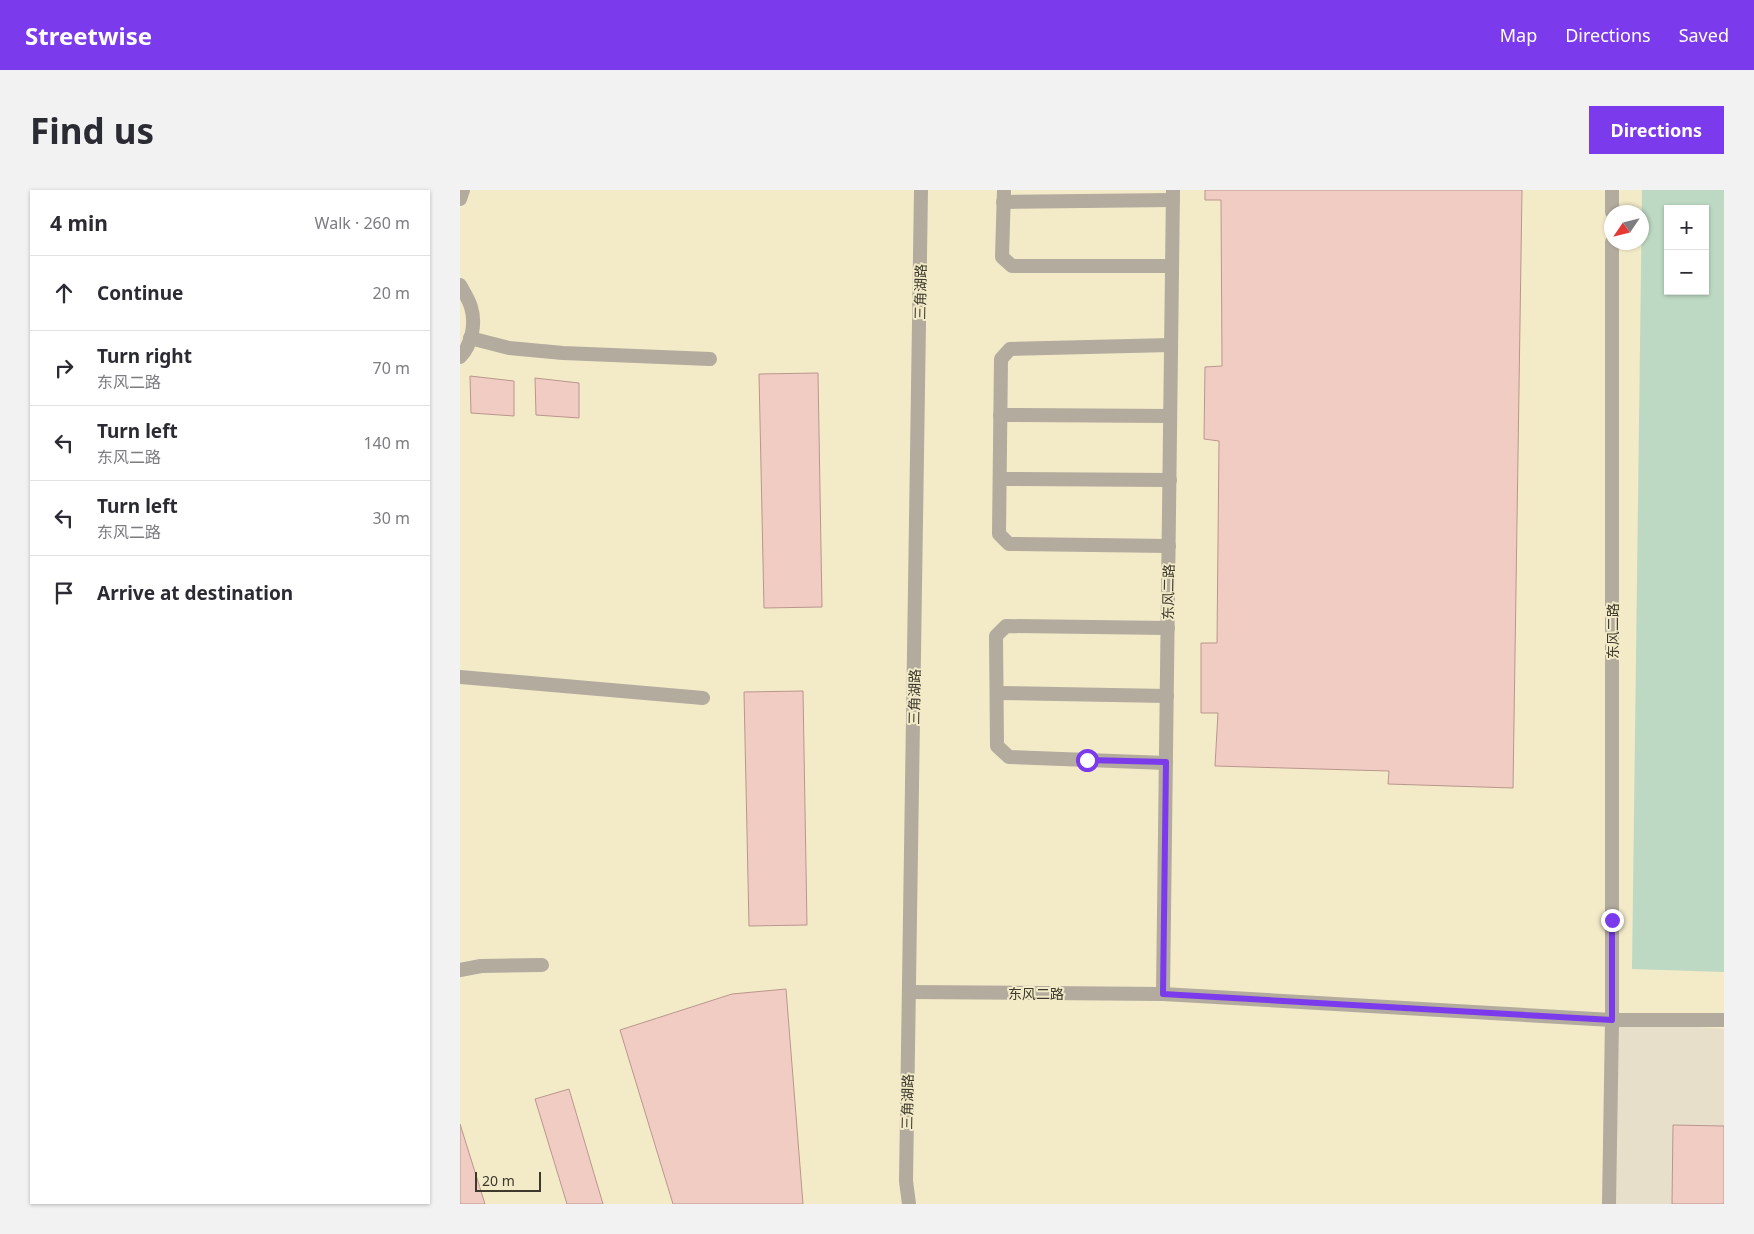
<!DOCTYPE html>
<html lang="en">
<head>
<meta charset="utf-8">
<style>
	:root { --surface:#fff; --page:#f2f2f3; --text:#2b2b33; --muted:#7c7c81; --line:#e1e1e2; --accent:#7c3aed }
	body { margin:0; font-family:"Noto Sans","Noto Sans SC",sans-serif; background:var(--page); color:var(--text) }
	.controls { position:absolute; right:15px; top:15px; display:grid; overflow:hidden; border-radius:0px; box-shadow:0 1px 4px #0004 }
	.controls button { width:45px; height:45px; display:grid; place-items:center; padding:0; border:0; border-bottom:1px solid var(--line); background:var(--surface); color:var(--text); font:25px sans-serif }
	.compass { position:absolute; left:1144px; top:15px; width:45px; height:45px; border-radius:50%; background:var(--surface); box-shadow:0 1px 4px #0004; rotate:235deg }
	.scale { position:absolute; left:15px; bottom:12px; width:66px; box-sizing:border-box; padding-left:5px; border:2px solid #3d3a2d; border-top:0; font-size:14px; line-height:18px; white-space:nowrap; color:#3d3a2d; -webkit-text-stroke:4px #f3eac8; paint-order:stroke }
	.stop { position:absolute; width:15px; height:15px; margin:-11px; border:4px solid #7c3aed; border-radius:50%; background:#fff }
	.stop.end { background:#7c3aed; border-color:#fff; box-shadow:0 1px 5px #0008 }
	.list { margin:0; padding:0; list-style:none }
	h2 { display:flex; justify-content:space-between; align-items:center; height:65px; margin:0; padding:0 20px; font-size:21px }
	h2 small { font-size:16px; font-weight:400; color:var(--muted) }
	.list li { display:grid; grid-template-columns:32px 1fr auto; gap:15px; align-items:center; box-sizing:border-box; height:75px; padding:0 20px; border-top:1px solid var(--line) }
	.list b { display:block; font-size:19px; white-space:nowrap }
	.list p { margin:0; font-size:16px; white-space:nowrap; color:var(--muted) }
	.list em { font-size:16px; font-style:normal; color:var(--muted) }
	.icon { flex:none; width:28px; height:28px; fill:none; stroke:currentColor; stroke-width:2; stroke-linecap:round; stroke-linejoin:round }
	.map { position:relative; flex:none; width:1264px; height:1014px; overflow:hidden; border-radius:0px }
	header { display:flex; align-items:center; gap:30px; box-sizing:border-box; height:70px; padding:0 25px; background:var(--accent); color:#fff }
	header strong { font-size:24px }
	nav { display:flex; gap:28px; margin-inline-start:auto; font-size:18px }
	.intro { display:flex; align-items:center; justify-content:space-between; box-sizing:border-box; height:120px; padding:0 30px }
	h1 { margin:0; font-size:35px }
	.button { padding:12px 22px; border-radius:0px; background:var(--accent); color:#fff; font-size:18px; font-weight:700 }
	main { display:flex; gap:30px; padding:0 30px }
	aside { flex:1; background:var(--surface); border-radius:0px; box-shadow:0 1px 4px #0004 }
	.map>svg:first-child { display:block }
	.commercial { fill:#e8dfca }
	.green { fill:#bdd9c3; fill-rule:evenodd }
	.building { fill:#f1ccc2; stroke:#b9968d }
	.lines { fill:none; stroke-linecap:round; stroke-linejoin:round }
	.minor { stroke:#b2ab9e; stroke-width:14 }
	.tertiary { stroke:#b2ab9e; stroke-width:14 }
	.route { stroke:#7c3aed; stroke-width:6 }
	.labels { text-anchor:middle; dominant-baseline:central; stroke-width:4; stroke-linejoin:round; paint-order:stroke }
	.street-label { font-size:14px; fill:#3d3a2d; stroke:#f3eac8 }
</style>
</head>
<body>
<header>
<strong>Streetwise</strong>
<nav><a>Map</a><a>Directions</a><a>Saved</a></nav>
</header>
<div class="intro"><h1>Find us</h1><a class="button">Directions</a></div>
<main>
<aside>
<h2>4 min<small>Walk · 260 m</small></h2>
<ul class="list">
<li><svg class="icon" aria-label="ahead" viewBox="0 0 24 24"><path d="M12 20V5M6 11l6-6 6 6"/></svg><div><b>Continue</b></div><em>20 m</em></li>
<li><svg class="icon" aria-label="right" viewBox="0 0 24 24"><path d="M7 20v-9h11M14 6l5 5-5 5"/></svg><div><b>Turn right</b><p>东风二路</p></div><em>70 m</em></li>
<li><svg class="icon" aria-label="left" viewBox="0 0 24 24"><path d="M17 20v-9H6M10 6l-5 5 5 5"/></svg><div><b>Turn left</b><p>东风二路</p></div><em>140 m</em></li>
<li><svg class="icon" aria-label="left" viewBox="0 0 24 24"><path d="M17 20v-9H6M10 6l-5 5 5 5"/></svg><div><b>Turn left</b><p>东风二路</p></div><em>30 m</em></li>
<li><svg class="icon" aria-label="arrive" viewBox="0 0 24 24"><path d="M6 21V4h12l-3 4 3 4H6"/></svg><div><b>Arrive at destination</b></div></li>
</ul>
</aside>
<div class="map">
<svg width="1264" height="1014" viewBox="0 0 1264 1014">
	<rect width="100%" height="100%" fill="#f3eac8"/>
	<path class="commercial" d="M1152,830L1264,839V1014H1149Z"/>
	<path class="green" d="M1182,0H1264V782L1172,779ZM1208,19H1245V101H1208Z"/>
	<g class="building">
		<path d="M745,0H1062L1053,598L928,594L929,581L755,576L758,523H741V453H757L759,251L744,249L745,177L762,176L761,10H745Z"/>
		<path d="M358,183L362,417L304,418L299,184Z"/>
		<path d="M10,186L54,191V226L11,223Z"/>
		<path d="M75,188L119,193V228L76,225Z"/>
		<path d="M343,501L347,735L289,736L284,502Z"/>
		<path d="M326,799L343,1014H213L160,840L272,804Z"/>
		<path d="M109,899L143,1014H107L75,909Z"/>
		<path d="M0,934L25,1014H0Z"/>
		<path d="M1213,935L1264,936V1014H1212Z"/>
	</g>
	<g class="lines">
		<g class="minor">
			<path d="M544,0L542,67L552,76H712"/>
			<path d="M0,9L3,0"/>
			<path d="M543,12L713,10"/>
			<path d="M0,95C4,102 9,110 11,117C16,133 12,155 0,167"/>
			<path d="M10,148L49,158L103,163L250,169"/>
			<path d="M540,225L710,226"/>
			<path d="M540,289L710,290"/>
			<path d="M709,356L549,354L539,344L541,169L550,159L711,155"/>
			<path d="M0,487L243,508"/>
			<path d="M537,503L707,506"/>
			<path d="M706,573L549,567L537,556L536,446L546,436L708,438"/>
			<path d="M0,780L21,776L82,775"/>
		</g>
		<g class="tertiary">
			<path d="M1152,22V0"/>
			<path d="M449,802L703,804L1152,830H1264"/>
			<path d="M703,804L713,0"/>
			<path d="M449,1014L446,991L461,0"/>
			<path d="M1149,1014L1152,830V52"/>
		</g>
	</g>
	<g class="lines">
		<path class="route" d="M627,570L706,572L703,804L1152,830V730"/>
	</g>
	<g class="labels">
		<g class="street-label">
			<text transform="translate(460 102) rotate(-89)">三角湖路</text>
			<text transform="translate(708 402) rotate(-89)">东风二路</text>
			<text transform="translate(1152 441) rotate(-90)">东风二路</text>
			<text transform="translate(454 507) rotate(-89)">三角湖路</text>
			<text x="576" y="803">东风二路</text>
			<text transform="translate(447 912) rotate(-89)">三角湖路</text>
		</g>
	</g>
</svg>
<div class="controls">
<button>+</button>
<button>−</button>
</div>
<svg class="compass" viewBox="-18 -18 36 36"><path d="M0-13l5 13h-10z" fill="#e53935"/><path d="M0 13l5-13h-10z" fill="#7c7c81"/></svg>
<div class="scale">20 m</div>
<div class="stop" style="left:627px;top:570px"></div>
<div class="stop end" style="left:1152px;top:730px"></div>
</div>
</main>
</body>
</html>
